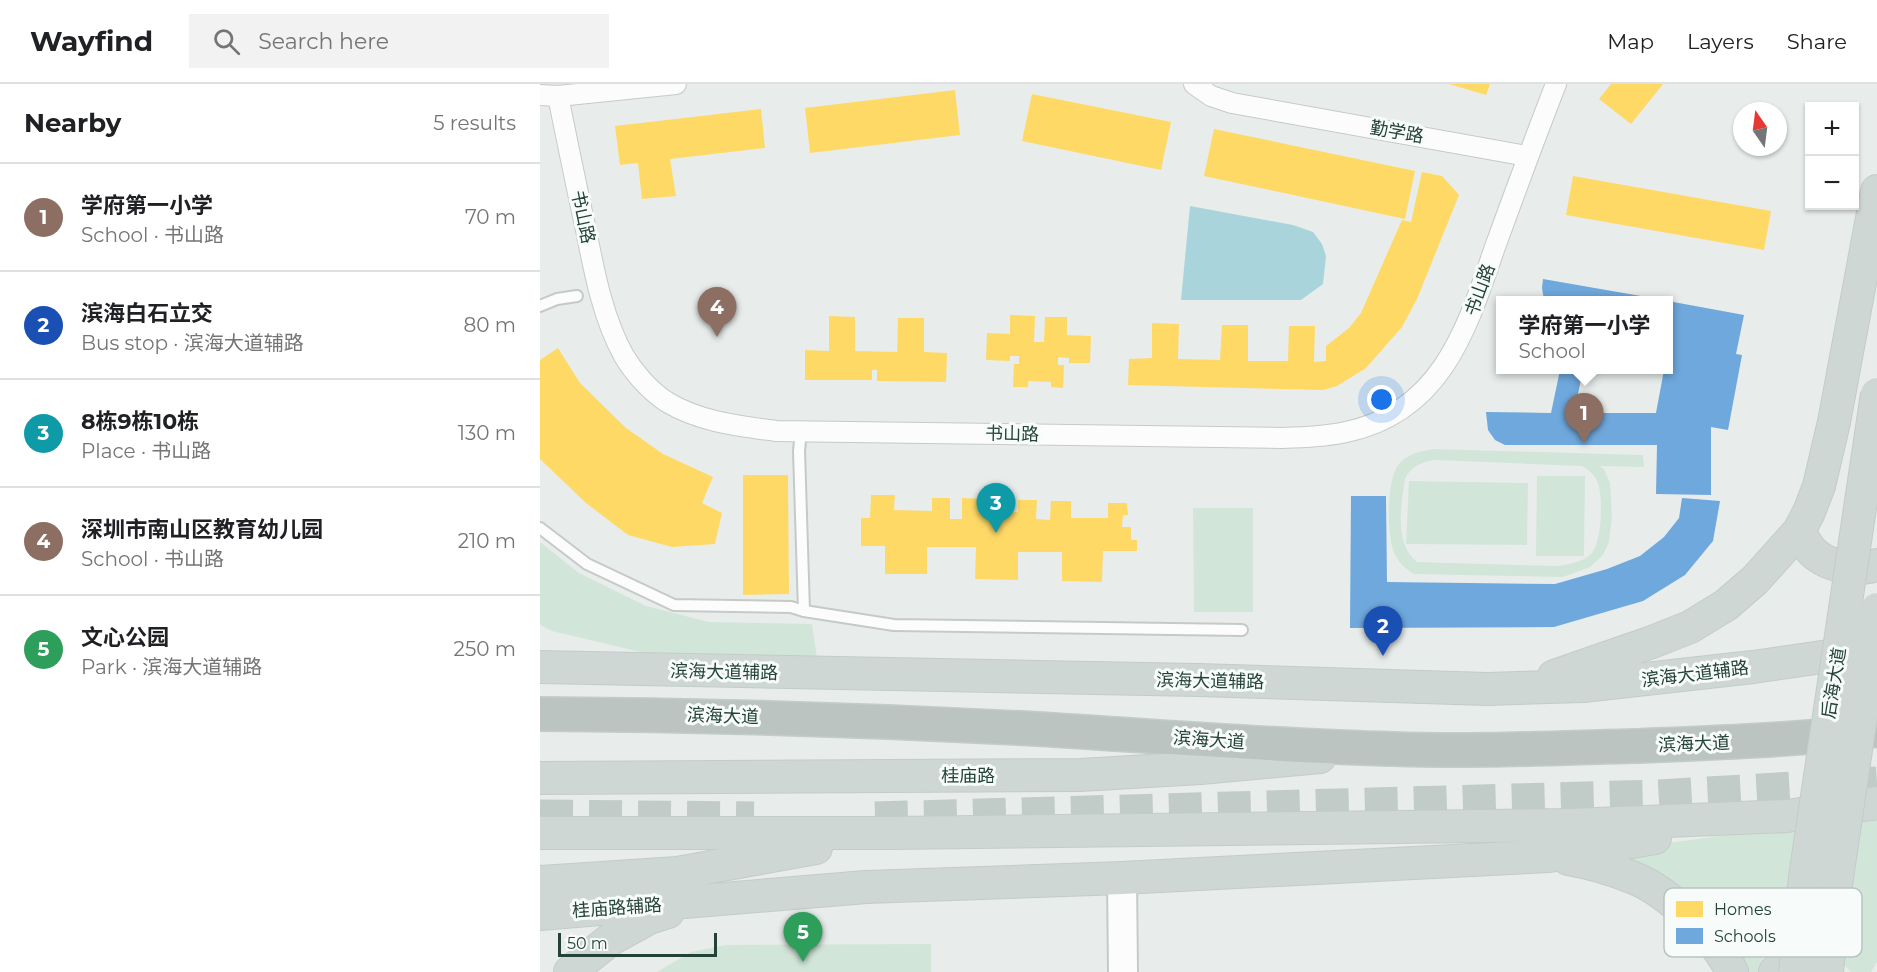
<!DOCTYPE html>
<html lang="en">
<head>
<meta charset="utf-8">
<style>
	:root { --surface:#fff; --page:#f2f2f2; --text:#202124; --muted:#757577; --line:#e0e0e0; --accent:#697e78 }
	body { margin:0; font-family:Montserrat,"Noto Sans SC",sans-serif; background:var(--page); color:var(--text) }
	.controls { position:absolute; right:18px; top:18px; display:grid; overflow:hidden; border-radius:0px; box-shadow:0 2px 4px #0004 }
	.controls button { width:54px; height:54px; display:grid; place-items:center; padding:0; border:0; border-bottom:2px solid var(--line); background:var(--surface); color:var(--text); font:30px sans-serif }
	.compass { position:absolute; left:1193px; top:18px; width:54px; height:54px; border-radius:50%; background:var(--surface); box-shadow:0 2px 4px #0004; rotate:346deg }
	.scale { position:absolute; left:18px; bottom:15px; width:159px; box-sizing:border-box; padding-left:6px; border:3px solid #24423a; border-top:0; font-size:16px; line-height:21px; white-space:nowrap; color:#24423a; -webkit-text-stroke:4px #f7fbf9; paint-order:stroke }
	.you { position:absolute; left:842px; top:316px; width:21px; height:21px; margin:-15px; border:4px solid #fff; border-radius:50%; background:#1a73e8; box-shadow:0 0 0 9px #1a73e833 }
	.badge { display:grid; place-items:center; width:39px; height:39px; border-radius:50%; background:var(--accent); color:#fff; font-size:20px; font-weight:700 }
	.pin { position:absolute; translate:-50% -50px; filter:drop-shadow(0 2px 3px #0008) }
	.pin::after { content:''; position:absolute; top:32px; width:21px; height:18px; background:inherit; clip-path:polygon(0 0,100% 0,50% 100%) }
	.popup { position:absolute; left:956px; top:212px; width:177px; height:78px; box-sizing:border-box; display:grid; place-content:center; border-radius:0px; background:var(--surface); filter:drop-shadow(0 2px 4px #0005); font-size:20px; white-space:nowrap; color:var(--muted) }
	.popup b { font-size:22px; color:var(--text) }
	.popup::after { content:''; position:absolute; left:50%; top:100%; margin-left:-12px; border:12px solid transparent; border-top-color:var(--surface) }
	.list { margin:0; padding:0; list-style:none }
	h2 { display:flex; justify-content:space-between; align-items:center; height:78px; margin:0; padding:0 24px; font-size:26px }
	h2 small { font-size:20px; font-weight:400; color:var(--muted) }
	.list li { display:grid; grid-template-columns:39px 1fr auto; gap:18px; align-items:center; box-sizing:border-box; height:108px; padding:0 24px; border-top:2px solid var(--line) }
	.list b { display:block; font-size:22px; white-space:nowrap }
	.list p { margin:0; font-size:20px; white-space:nowrap; color:var(--muted) }
	.list em { font-size:20px; font-style:normal; color:var(--muted) }
	.icon { flex:none; width:33px; height:33px; fill:none; stroke:currentColor; stroke-width:2; stroke-linecap:round; stroke-linejoin:round }
	.map { position:relative; flex:none; width:1337px; height:888px; overflow:hidden }
	header { display:flex; align-items:center; gap:36px; box-sizing:border-box; height:84px; padding:0 30px; background:var(--surface); border-bottom:2px solid var(--line) }
	header strong { font-size:28px }
	nav { display:flex; gap:33px; margin-inline-start:auto; font-size:21px }
	.search { width:420px; height:54px; background:var(--page); display:flex; align-items:center; gap:15px; box-sizing:border-box; padding:0 21px; border-radius:0px; color:var(--muted); font-size:22px }
	main { display:flex }
	aside { flex:1; background:var(--surface) }
	.map>svg:first-child { display:block }
	.green { fill:#d1e6d8; fill-rule:evenodd }
	.water { fill:#a9d4db }
	.homes { fill:#ffd966 }
	.schools { fill:#6fa8dc }
	.lines { fill:none; stroke-linecap:round; stroke-linejoin:round }
	.highway-tunnel { stroke:#c1cbc8; stroke-width:33; stroke-dasharray:33 16; stroke-linecap:butt }
	.lane-casing { stroke:#c5cac8; stroke-width:14 }
	.street-casing { stroke:#c5cac8; stroke-width:22 }
	.secondary-casing { stroke:#c3cbc8; stroke-width:32 }
	.primary-casing { stroke:#c3ccc9; stroke-width:34 }
	.highway-casing { stroke:#c3ccc9; stroke-width:36 }
	.lane { stroke:#fcfcfc; stroke-width:10 }
	.street { stroke:#fcfcfc; stroke-width:20 }
	.secondary { stroke:#fcfcfc; stroke-width:28 }
	.primary { stroke:#cfd7d5; stroke-width:32 }
	.highway { stroke:#bcc4c2; stroke-width:33 }
	.primary-bridge-casing { stroke:#c3ccc9; stroke-width:34; stroke-linecap:butt }
	.primary-bridge { stroke:#cfd7d5; stroke-width:32 }
	.labels { text-anchor:middle; dominant-baseline:central; stroke-width:6; stroke-linejoin:round; paint-order:stroke }
	.street-label { font-size:18px; fill:#24423a; stroke:#f7fbf9 }
	.key { fill:#f7fbf9; stroke:#b8c4c0; stroke-width:1.5 }
	.key-label { font-size:16px; fill:#24423a }
</style>
</head>
<body>
<header>
<strong>Wayfind</strong>
<div class="search"><svg class="icon" aria-label="search" viewBox="0 0 24 24"><circle cx="10" cy="10" r="6"/><path d="M15 15l6 6"/></svg>Search here</div>
<nav><a>Map</a><a>Layers</a><a>Share</a></nav>
</header>
<main>
<aside>
<h2>Nearby<small>5 results</small></h2>
<ul class="list">
<li><span class="badge" style="background:#8d6e63">1</span><div><b>学府第一小学</b><p>School · 书山路</p></div><em>70 m</em></li>
<li><span class="badge" style="background:#1a4fb4">2</span><div><b>滨海白石立交</b><p>Bus stop · 滨海大道辅路</p></div><em>80 m</em></li>
<li><span class="badge" style="background:#0f9aa8">3</span><div><b>8栋9栋10栋</b><p>Place · 书山路</p></div><em>130 m</em></li>
<li><span class="badge" style="background:#8d6e63">4</span><div><b>深圳市南山区教育幼儿园</b><p>School · 书山路</p></div><em>210 m</em></li>
<li><span class="badge" style="background:#2e9e5b">5</span><div><b>文心公园</b><p>Park · 滨海大道辅路</p></div><em>250 m</em></li>
</ul>
</aside>
<div class="map">
<svg width="1337" height="888" viewBox="0 0 1337 888">
	<rect width="100%" height="100%" fill="#e8edeb"/>
	<g class="green">
		<path d="M894,365L1103,371L1104,383L1059,382L1064,385L1070,399L1072,431L1069,458L1063,471L1050,483L1023,493L874,490C864,484 857,477 853,466C847,447 846,393 860,379C869,369 881,367 894,365ZM894,376L1042,382C1049,386 1055,391 1058,399C1063,414 1062,457 1052,469C1044,478 1028,481 1016,482L877,478C854,459 861,421 865,395C871,382 880,379 894,376Z"/>
		<path d="M997,392H1045L1044,472H996Z"/>
		<path d="M869,397L988,399L987,461L866,460Z"/>
		<path d="M653,424H713V528H654Z"/>
		<path d="M0,458L39,489L106,522L169,538L272,540L277,574L113,571L12,547L0,541Z"/>
		<path d="M1337,730V878L1331,888H1311L1301,878L1222,888H1200L1056,769Z"/>
		<path d="M391,860V888H117L151,868L186,861Z"/>
	</g>
	<path class="water" d="M650,122L753,141L773,148L782,160L786,172L783,200L761,216H641Z"/>
	<g class="homes">
		<path d="M909,0H950L946,11Z"/>
		<path d="M1071,0H1123L1091,40L1059,15Z"/>
		<path d="M415,6L420,51L270,69L265,24Z"/>
		<path d="M492,10L631,38L621,86L482,57Z"/>
		<path d="M221,25L225,64L130,75L136,112L102,115L98,79L80,81L75,42Z"/>
		<path d="M674,45L875,87L865,135L664,92Z"/>
		<path d="M882,88L902,92L919,111L877,215L862,243L826,284L797,302L783,306L588,301L589,275L612,274V239L639,240L638,275L680,276L682,241H708V277H748L749,242H775L774,278L786,277V262L809,244L821,229L862,136L871,138Z"/>
		<path d="M1033,92L1231,127L1224,166L1026,131Z"/>
		<path d="M470,231L495,232L494,258H504L505,233H527V251L551,252L550,279H529V274L518,273V281H524L523,304L511,303V298L488,297V303H473L474,280H479V272H470V277L446,276L447,249L470,250Z"/>
		<path d="M289,232L315,233V267L357,268L358,234H384V268L407,269L406,298L337,297V286H332V296H265V266L289,267Z"/>
		<path d="M18,264L40,299L86,344L123,370L173,393L162,419L182,429L175,460L132,463L88,451L46,419L0,375V276Z"/>
		<path d="M203,391H248L249,510L203,511Z"/>
		<path d="M331,411H355L354,426L392,427V414H410V435H422V414L446,415V428H478V416H497L496,435L510,436L511,417H531V434H568V419H587L588,431H583L582,443H591V456H597V467H563L562,498L522,497V468H478V496L435,495L436,463H387V490H345V462H321V434H330Z"/>
	</g>
	<g class="schools">
		<path d="M1003,195L1118,215V216H1004L1002,204Z"/>
		<path d="M1128,217L1204,231L1196,270L1202,271L1188,346L1171,343V411L1116,410L1117,361H965L955,356L948,346L946,328L1011,329L1020,286H1043L1034,329H1116L1124,286H1128Z"/>
		<path d="M811,412H846L847,498L1015,500L1067,485L1100,472L1124,453L1139,434L1142,414L1180,417L1173,457L1145,491L1103,517L1014,543L810,544Z"/>
	</g>
	<g class="lines">
		<g class="highway-tunnel">
			<path d="M0,732L214,734"/>
			<path d="M335,734L1118,712L1337,699"/>
		</g>
		<defs>
			<g id="lane">
				<path d="M0,222L17,215L37,212"/>
				<path d="M261,347L259,367L264,527"/>
				<path d="M0,444L47,480L134,521L251,523L264,527L354,541L702,546"/>
			</g>
			<g id="street">
				<path d="M654,0L671,12L692,19L987,72"/>
				<path d="M0,11L18,12L136,0"/>
				<path d="M18,12C27,56 36,101 46,146C54,187 63,235 84,272C94,289 110,307 127,318C160,338 199,342 236,347L742,354C763,353 785,353 806,348C902,328 927,244 955,163C975,108 995,54 1016,0"/>
			</g>
			<path id="secondary" d="M582,794L583,888"/>
			<g id="primary">
				<path d="M1259,447C1264,456 1268,465 1276,471C1293,484 1318,487 1337,481"/>
				<path d="M0,583L658,596L947,605L1043,602L1213,583L1337,565"/>
				<path d="M1014,592L1112,558L1150,543L1186,521L1215,496L1259,447L1269,428L1279,402L1294,338L1337,107"/>
				<path d="M0,694L540,691L661,684L780,673"/>
				<path d="M0,749H350L1033,741L1247,732L1337,719"/>
				<path d="M1028,775C1051,779 1072,785 1094,794C1129,808 1176,854 1192,888"/>
				<path d="M0,798L137,789L276,764"/>
				<path d="M0,830L326,803L582,794L1009,772L1115,754"/>
				<path d="M30,888L71,855L109,834L128,828"/>
				<path d="M1235,888C1249,880 1265,875 1281,880"/>
			</g>
			<path id="highway" d="M0,630C166,631 332,636 497,645C616,652 735,662 853,665C934,668 1015,664 1096,662C1176,659 1257,656 1337,646"/>
		</defs>
		<use href="#lane" class="lane-casing"/>
		<use href="#street" class="street-casing"/>
		<use href="#secondary" class="secondary-casing"/>
		<use href="#primary" class="primary-casing"/>
		<use href="#highway" class="highway-casing"/>
		<use href="#lane" class="lane"/>
		<use href="#street" class="street"/>
		<use href="#secondary" class="secondary"/>
		<use href="#primary" class="primary"/>
		<use href="#highway" class="highway"/>
		<defs>
			<g id="primary-bridge">
				<path d="M1255,888L1265,793L1337,310"/>
				<path d="M1287,888L1295,807L1337,525"/>
			</g>
		</defs>
		<use href="#primary-bridge" class="primary-bridge-casing"/>
		<use href="#primary-bridge" class="primary-bridge"/>
	</g>
	<g class="labels">
		<g class="street-label">
			<text transform="translate(857 48) rotate(10)">勤学路</text>
			<text transform="translate(43 133) rotate(78)">书山路</text>
			<text transform="translate(940 206) rotate(-70)">书山路</text>
			<text transform="translate(472 350) rotate(1)">书山路</text>
			<text transform="translate(184 588) rotate(1)">滨海大道辅路</text>
			<text transform="translate(1155 590) rotate(-7)">滨海大道辅路</text>
			<text transform="translate(670 597) rotate(1)">滨海大道辅路</text>
			<text transform="translate(1294 599) rotate(-81)">后海大道</text>
			<text transform="translate(183 632) rotate(2)">滨海大道</text>
			<text transform="translate(669 656) rotate(4)">滨海大道</text>
			<text transform="translate(1154 660) rotate(-2)">滨海大道</text>
			<text x="428" y="692">桂庙路</text>
			<text transform="translate(77 824) rotate(-4)">桂庙路辅路</text>
		</g>
	</g>
	<rect x="1124" y="804" width="198" height="69" rx="9" class="key"/>
	<rect x="1136" y="817" width="27" height="16" fill="#ffd966"/>
	<rect x="1136" y="844" width="27" height="16" fill="#6fa8dc"/>
	<g class="key-label">
		<text x="1174" y="831">Homes</text>
		<text x="1174" y="858">Schools</text>
	</g>
</svg>
<div class="controls">
<button>+</button>
<button>−</button>
</div>
<svg class="compass" viewBox="-18 -18 36 36"><path d="M0-13l5 13h-10z" fill="#e53935"/><path d="M0 13l5-13h-10z" fill="#757577"/></svg>
<div class="scale">50 m</div>
<div class="you"></div>
<div class="pin badge" style="left:1044px;top:359px;background:#8d6e63">1</div>
<div class="popup"><b>学府第一小学</b>School</div>
<div class="pin badge" style="left:843px;top:572px;background:#1a4fb4">2</div>
<div class="pin badge" style="left:456px;top:449px;background:#0f9aa8">3</div>
<div class="pin badge" style="left:177px;top:253px;background:#8d6e63">4</div>
<div class="pin badge" style="left:263px;top:878px;background:#2e9e5b">5</div>
</div>
</main>
</body>
</html>
